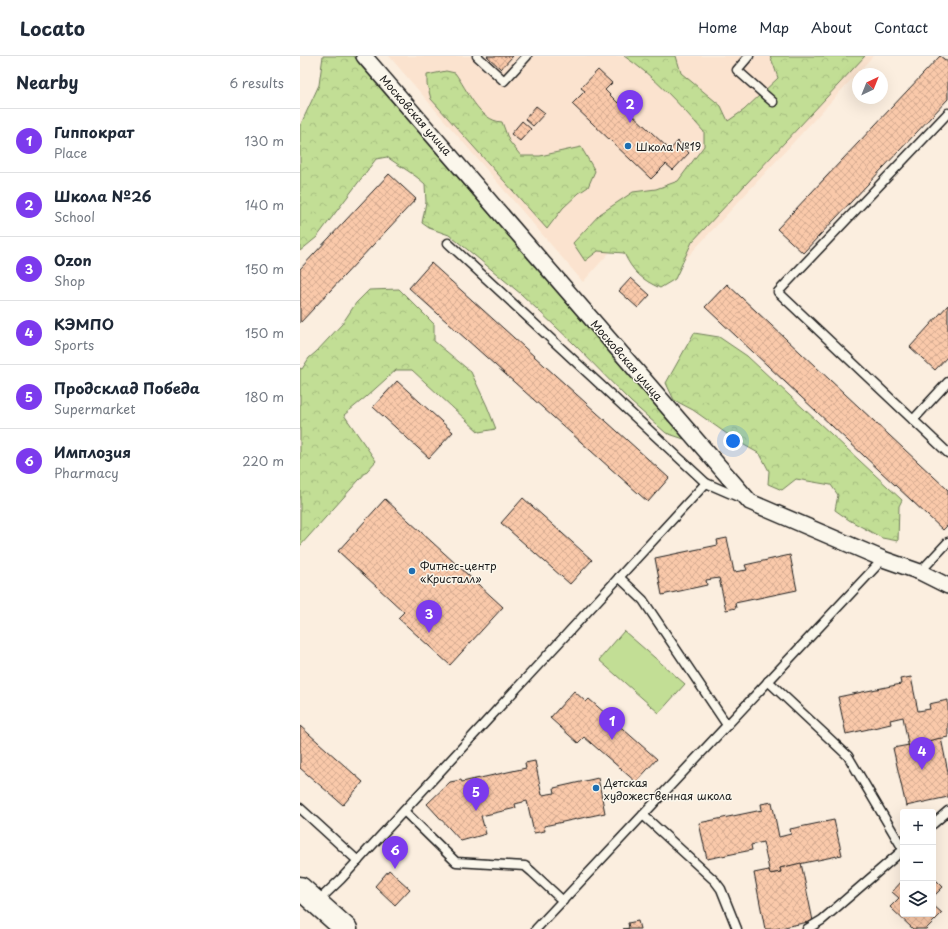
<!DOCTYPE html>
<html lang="en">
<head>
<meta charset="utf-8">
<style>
	:root { --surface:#fff; --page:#f2f2f3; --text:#1f2937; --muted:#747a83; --line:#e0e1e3; --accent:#7c3aed }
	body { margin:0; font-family:"Playpen Sans",sans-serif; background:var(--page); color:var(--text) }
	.controls { position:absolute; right:12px; bottom:12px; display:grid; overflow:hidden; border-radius:4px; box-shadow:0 4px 16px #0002 }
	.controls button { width:36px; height:36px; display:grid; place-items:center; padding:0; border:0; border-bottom:1px solid var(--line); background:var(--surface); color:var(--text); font:20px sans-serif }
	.compass { position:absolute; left:552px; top:12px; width:36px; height:36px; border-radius:50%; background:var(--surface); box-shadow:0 4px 16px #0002; rotate:43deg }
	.you { position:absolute; left:433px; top:385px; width:14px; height:14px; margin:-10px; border:3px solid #fff; border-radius:50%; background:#1a73e8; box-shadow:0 0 0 6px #1a73e833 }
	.badge { display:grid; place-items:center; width:26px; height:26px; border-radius:50%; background:var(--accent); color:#fff; font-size:13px; font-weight:700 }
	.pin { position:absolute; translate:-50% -33px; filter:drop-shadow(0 1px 2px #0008) }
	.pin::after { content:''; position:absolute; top:21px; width:14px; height:12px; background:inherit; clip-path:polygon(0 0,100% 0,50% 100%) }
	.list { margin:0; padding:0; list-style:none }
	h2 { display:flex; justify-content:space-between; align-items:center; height:52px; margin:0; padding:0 16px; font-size:17px }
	h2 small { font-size:13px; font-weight:400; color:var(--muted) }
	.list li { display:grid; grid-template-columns:26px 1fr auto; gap:12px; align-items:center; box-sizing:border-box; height:64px; padding:0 16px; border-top:1px solid var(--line) }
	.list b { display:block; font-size:15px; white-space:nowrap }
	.list p { margin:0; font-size:13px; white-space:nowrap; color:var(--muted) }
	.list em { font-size:13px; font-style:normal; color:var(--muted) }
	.icon { flex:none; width:22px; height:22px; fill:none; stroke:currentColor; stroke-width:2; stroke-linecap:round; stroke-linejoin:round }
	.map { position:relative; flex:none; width:648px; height:873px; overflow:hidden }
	header { display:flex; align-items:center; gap:24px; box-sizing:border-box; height:56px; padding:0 20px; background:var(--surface); border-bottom:1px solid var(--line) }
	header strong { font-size:19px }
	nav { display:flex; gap:22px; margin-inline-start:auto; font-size:14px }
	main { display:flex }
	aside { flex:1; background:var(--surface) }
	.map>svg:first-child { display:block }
	.built { fill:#fbe3cf }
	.forest { fill:url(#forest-crowns); stroke:#6f7d58 }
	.pitch { fill:#c2de95; stroke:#6f7d58 }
	.building { fill:url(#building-cross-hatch); stroke:#1c1c1c }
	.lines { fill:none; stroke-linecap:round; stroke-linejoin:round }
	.service-casing { stroke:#1c1c1c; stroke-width:11 }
	.minor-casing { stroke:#1c1c1c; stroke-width:18 }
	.trunk-casing { stroke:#1c1c1c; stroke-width:25 }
	.service { stroke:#fbf7ec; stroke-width:8 }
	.minor { stroke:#fbf7ec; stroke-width:15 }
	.trunk { stroke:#fbf7ec; stroke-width:22 }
	.poi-dot { fill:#1f6fb2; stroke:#fbf7ec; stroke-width:1.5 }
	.labels { text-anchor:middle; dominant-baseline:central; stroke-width:3; stroke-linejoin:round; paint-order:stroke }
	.street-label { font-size:11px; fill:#1c1c1c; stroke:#fbf7ec }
	.poi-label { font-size:11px; fill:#1c1c1c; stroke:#fbf7ec; text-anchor:start }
</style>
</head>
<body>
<header>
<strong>Locato</strong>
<nav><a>Home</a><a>Map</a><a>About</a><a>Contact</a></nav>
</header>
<main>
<aside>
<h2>Nearby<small>6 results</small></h2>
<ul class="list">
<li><span class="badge">1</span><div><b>Гиппократ</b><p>Place</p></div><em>130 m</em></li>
<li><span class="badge">2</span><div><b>Школа №26</b><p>School</p></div><em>140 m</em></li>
<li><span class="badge">3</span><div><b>Ozon</b><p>Shop</p></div><em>150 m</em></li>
<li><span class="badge">4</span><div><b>КЭМПО</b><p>Sports</p></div><em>150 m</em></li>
<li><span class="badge">5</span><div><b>Продсклад Победа</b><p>Supermarket</p></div><em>180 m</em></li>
<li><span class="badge">6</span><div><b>Имплозия</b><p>Pharmacy</p></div><em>220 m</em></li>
</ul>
</aside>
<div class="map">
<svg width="648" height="873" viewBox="0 0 648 873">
	<defs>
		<pattern id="forest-crowns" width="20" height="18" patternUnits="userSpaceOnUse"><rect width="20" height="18" fill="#c2de95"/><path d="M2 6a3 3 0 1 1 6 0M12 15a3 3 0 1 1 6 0" fill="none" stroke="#a6be80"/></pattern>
		<pattern id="building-cross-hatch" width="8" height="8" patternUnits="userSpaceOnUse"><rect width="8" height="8" fill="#fac9aa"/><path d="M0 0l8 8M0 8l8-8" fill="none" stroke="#d6ac92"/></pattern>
	</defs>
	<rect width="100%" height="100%" fill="#fbeedf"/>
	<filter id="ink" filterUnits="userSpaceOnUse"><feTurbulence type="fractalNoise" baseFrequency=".025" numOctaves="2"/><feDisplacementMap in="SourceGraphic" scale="8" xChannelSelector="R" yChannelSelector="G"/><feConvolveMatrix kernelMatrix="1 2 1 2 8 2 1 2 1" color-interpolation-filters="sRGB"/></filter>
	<g filter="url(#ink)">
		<path class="built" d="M89,0H573L369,221L325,179L283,226Z"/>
		<g class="forest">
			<path d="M23,0H54L61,10L384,383L366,377L331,346L273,287L221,238L168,194L149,179L129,172L122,167L126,146L125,128C113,117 101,111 87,101L76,103L17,181L0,195V70L19,29Z"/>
			<path d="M324,0H376L381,17L421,50L428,65L444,54L478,22L474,10L470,0H565L392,186L375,223L360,232C342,224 332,215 324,197L298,195L285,205L273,187L300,158L333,136L356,133L378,125L404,90V76C379,48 355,21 324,0Z"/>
			<path d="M146,15L155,17C167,33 179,65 202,66L209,85L221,100H240L281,91L295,115L288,131L279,137L263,152L247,173L131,43L127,28V19Z"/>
			<path d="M99,233L134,268V285L171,316L187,350L196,373L179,376L112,314H96L66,341L44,359L76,405L0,490V312L2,313L9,302L16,296L42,268L56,247L69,234Z"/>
			<path d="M394,277L419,281L447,300L602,444L599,450L598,485L582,482L549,464L535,454L538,439L531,429L496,423L482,434L468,428L469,415L460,398L437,385L393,354L374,344L366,327Z"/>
		</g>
		<path class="pitch" d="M324,575L385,628L359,657L299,604Z"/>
		<g class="building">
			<path d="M187,0H213L201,13Z"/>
			<path d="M640,0L648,6V43L503,197L477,173Z"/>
			<path d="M298,14L312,27L305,34L318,47L324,40L335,50L330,56L370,94L378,85L389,97L373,114L366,108L351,123L272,48L285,35L281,32Z"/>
			<path d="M236,50L245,57L233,70L225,63Z"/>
			<path d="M222,65L231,73L220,85L211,78Z"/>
			<path d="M89,118L116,143L0,267V213Z"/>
			<path d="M131,207L369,422L348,446L109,232Z"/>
			<path d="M331,222L350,239L338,252L319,235Z"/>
			<path d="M427,228L648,434V469L643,474L405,251Z"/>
			<path d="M648,249V300L635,314L610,291Z"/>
			<path d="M97,325L153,376L129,402L73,351Z"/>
			<path d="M223,442L292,504L270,528L201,467Z"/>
			<path d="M85,443L203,551L150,609L98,562L104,556L38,495Z"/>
			<path d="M427,482L434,516L447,514L445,509L490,499L497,534L435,547L436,552L426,554L419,522L406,524L407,529L362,539L355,502L418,489L417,484Z"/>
			<path d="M611,621L618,655L630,653L629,648L648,644V681L619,687L620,691L609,693L603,661L590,664L591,668L546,678L538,641L601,628L600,623Z"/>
			<path d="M274,635L286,646L289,643L357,703L336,726L284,681L278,687L250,662Z"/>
			<path d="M0,670L63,726L43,749L0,712Z"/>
			<path d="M641,682L648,716V741L606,750L593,692L609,689V693L620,691L619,687Z"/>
			<path d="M235,705L242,739L255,737L254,732L298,722L305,757L244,770L245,775L234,777L227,745L215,748L216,752L181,760L186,778L161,785L127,748L150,726L161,724L162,726L226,712L225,707Z"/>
			<path d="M472,746L479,781L491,778L490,773L534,764L542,799L480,812L481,816L470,818L463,786L451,789L452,794L407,803L399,767L462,754L461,748Z"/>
			<path d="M501,807L513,865L475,873H465L454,817L469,814L470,818L481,816L480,812Z"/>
			<path d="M89,814L110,833L95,849L75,830Z"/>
			<path d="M633,821L643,831L633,841Z"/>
			<path d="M603,824V858H633V849L642,857L626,873H613L590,851L599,842L592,836Z"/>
			<path d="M338,865L340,873H323L329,872L328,867Z"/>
		</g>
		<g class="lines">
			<defs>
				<g id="service">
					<path d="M177,0L204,25L227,0"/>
					<path d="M449,0L437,14L473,46"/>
					<path d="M648,57L478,236L648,397"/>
					<path d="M148,187L406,427L443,443"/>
					<path d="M613,364L648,326"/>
					<path d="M620,516L648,486"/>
					<path d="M319,521L343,544L427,669"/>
					<path d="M468,625L548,700L603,793"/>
					<path d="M0,752L58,805"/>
					<path d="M104,755L156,806L225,810L232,816L263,845"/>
					<path d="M343,759L415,825L421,833L437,873"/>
					<path d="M633,768L648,755"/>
					<path d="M17,846L41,823L406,427"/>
					<path d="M236,873L583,503"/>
					<path d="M507,873L522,864L603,794"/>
				</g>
				<path id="minor" d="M64,0L450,446L583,503L620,516L648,530"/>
				<path id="trunk" d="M0,832L46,873"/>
			</defs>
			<use href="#service" class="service-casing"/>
			<use href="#minor" class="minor-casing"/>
			<use href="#trunk" class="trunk-casing"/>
			<use href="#service" class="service"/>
			<use href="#minor" class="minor"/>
			<use href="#trunk" class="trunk"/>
		</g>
	</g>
	<g class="poi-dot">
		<circle cx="328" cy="90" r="4"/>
		<circle cx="112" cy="515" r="4"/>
		<circle cx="296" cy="732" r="4"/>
	</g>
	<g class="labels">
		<g class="street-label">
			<text transform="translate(116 59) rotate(49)">Московская улица</text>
			<text transform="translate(327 304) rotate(49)">Московская улица</text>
		</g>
		<g class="poi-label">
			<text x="336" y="90">Школа №19</text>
			<text x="120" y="509">Фитнес-центр<tspan x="120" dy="13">«Кристалл»</tspan></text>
			<text x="304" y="726">Детская<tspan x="304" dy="13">художественная школа</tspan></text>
		</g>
	</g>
</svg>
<div class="controls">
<button>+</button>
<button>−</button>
<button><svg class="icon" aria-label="layers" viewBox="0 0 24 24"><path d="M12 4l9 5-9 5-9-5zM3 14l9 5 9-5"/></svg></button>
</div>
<svg class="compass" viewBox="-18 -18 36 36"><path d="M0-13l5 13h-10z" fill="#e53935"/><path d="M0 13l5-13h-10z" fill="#747a83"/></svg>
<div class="you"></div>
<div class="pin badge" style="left:312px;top:684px">1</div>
<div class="pin badge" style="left:330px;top:67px">2</div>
<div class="pin badge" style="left:129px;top:577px">3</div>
<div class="pin badge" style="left:622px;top:714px">4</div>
<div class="pin badge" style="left:176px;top:755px">5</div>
<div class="pin badge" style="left:95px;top:813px">6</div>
</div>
</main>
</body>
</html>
